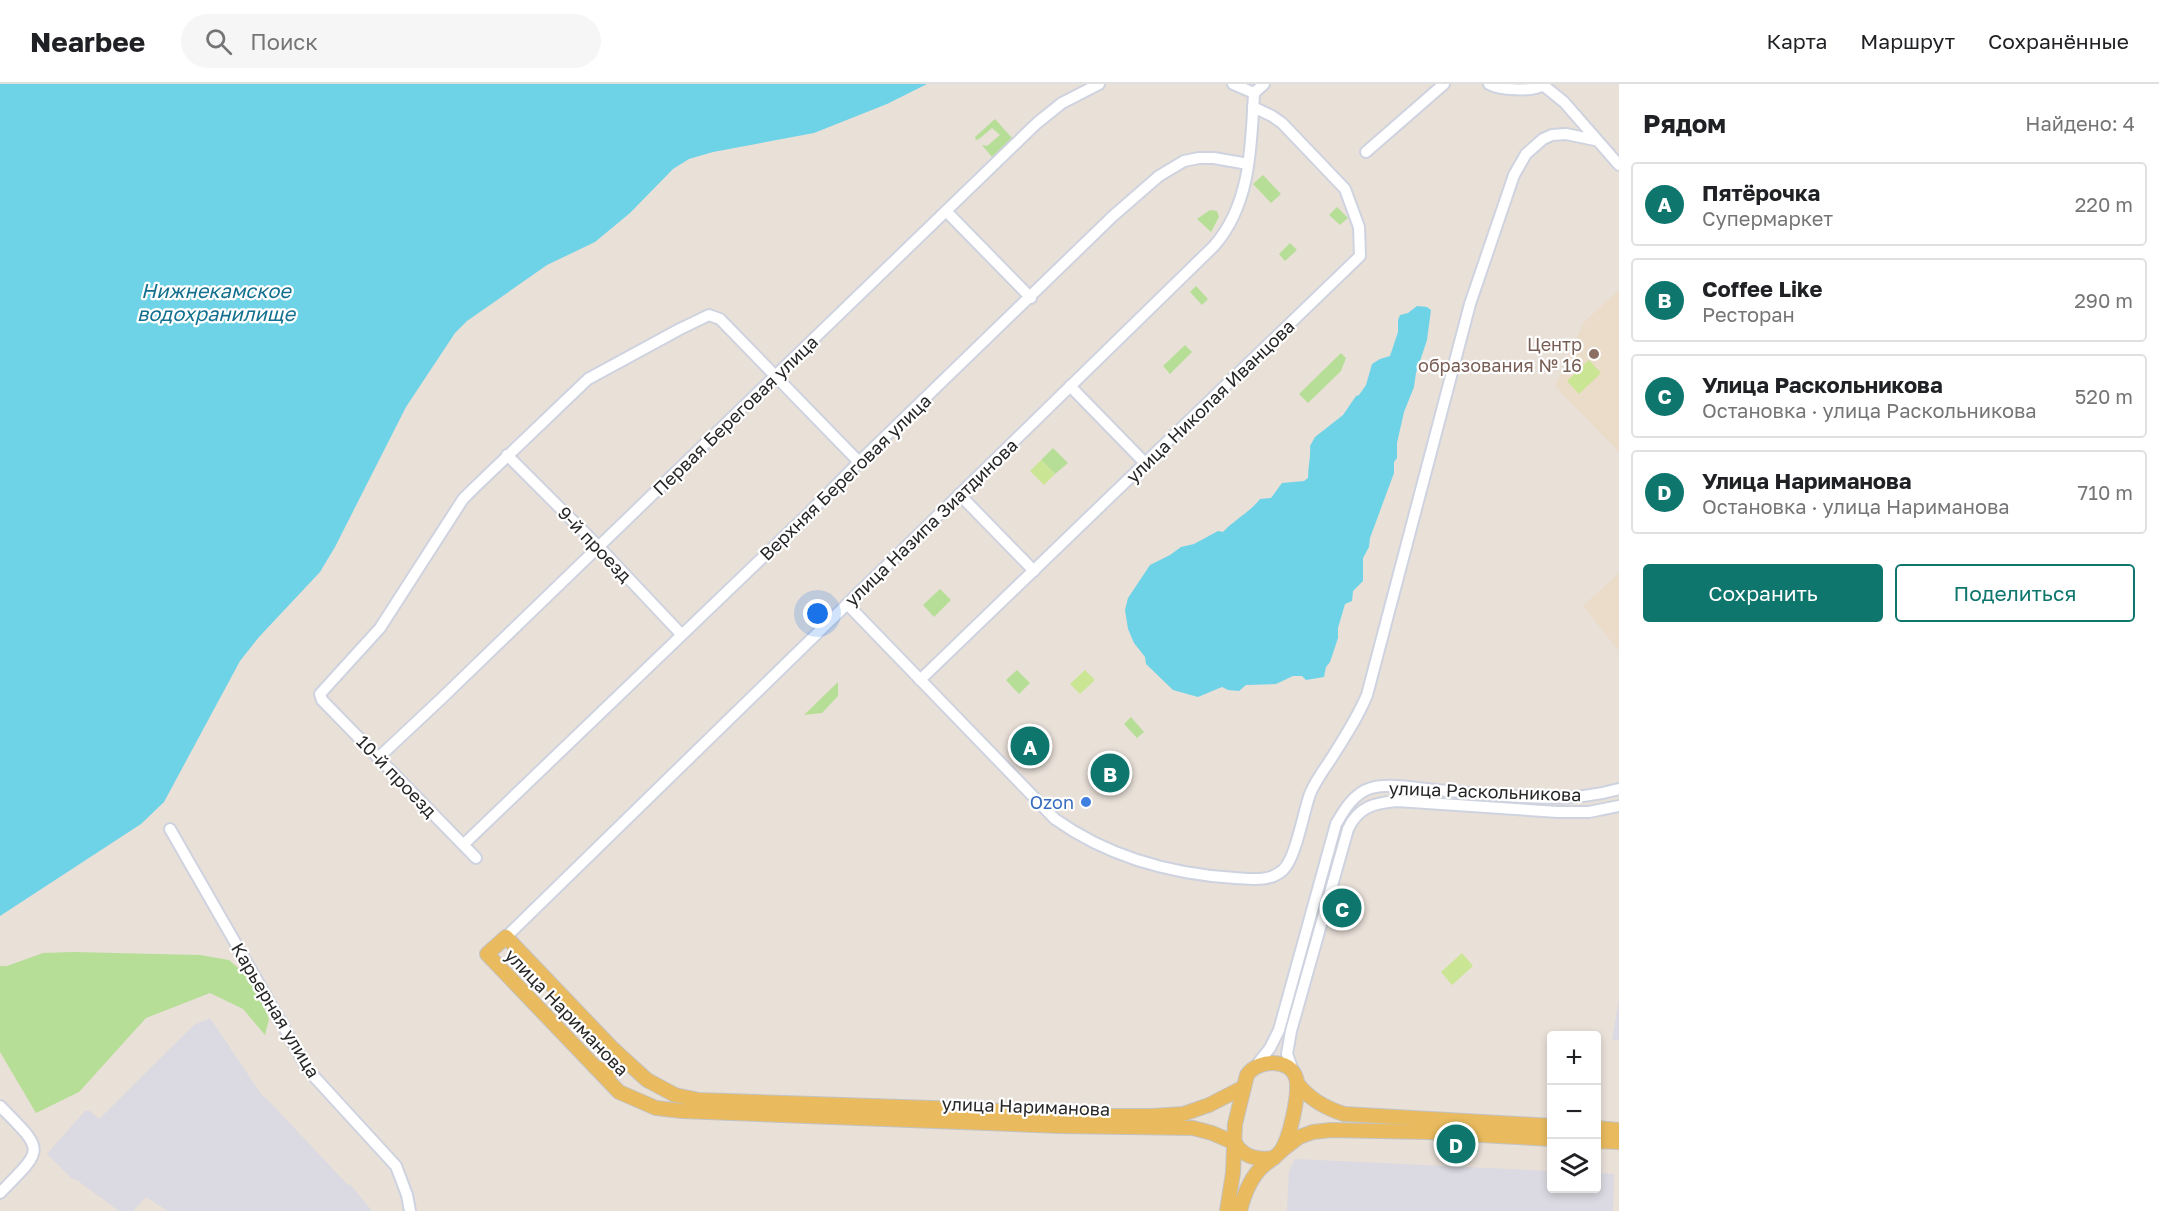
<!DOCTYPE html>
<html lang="ru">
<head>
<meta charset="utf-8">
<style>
	:root { --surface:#fff; --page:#f6f6f6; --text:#202124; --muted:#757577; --line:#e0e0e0; --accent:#0f766e }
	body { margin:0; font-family:"Golos Text",sans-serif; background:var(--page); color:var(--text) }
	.controls { position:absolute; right:18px; bottom:18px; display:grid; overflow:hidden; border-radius:6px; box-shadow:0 3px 9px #0003 }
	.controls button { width:54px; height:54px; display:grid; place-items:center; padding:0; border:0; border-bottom:2px solid var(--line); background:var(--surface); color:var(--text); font:30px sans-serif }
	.you { position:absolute; left:818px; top:530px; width:21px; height:21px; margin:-15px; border:4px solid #fff; border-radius:50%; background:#1a73e8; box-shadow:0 0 0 9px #1a73e833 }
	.badge { display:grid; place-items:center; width:39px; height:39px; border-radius:50%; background:var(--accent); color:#fff; font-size:20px; font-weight:700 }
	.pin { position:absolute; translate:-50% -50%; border:3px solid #fff; box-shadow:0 2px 6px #0006 }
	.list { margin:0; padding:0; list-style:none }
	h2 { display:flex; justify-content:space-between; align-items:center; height:78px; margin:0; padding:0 24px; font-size:26px }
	h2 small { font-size:20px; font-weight:400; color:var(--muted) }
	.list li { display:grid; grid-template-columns:39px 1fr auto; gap:18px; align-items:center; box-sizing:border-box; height:84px; margin:0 12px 12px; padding:0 12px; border:2px solid var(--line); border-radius:6px }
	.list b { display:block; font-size:22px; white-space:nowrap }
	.list p { margin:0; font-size:20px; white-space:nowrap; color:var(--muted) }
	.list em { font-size:20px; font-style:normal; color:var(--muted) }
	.actions { display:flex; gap:12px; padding:18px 24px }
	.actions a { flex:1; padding:14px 0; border:2px solid var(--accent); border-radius:6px; text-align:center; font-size:21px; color:var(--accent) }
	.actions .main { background:var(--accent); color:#fff }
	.icon { flex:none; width:33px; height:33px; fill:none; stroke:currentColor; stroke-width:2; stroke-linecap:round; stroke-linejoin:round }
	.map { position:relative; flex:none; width:1619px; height:1127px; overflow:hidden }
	header { display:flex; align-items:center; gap:36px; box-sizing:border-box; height:84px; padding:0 30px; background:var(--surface); border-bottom:2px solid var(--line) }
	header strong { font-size:28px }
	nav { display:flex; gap:33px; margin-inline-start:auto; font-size:21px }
	.search { width:420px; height:54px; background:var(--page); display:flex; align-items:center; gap:15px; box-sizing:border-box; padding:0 21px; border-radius:33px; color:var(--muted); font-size:22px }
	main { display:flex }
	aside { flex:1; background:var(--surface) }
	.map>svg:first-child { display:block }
	.industrial { fill:#dbd9e1 }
	.education { fill:#eadcc8 }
	.green { fill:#b6de97 }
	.pitch { fill:#cae593 }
	.water { fill:#6fd3e7 }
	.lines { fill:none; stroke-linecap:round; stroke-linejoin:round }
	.minor-casing { stroke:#ced3df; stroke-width:14 }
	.major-casing { stroke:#c3c3c3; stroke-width:16 }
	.minor { stroke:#fff; stroke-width:10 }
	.major { stroke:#e9bb5e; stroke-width:14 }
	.education-dot { fill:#8d6e63; stroke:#fff; stroke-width:2 }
	.shop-dot { fill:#3f7fe0; stroke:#fff; stroke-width:2 }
	.labels { text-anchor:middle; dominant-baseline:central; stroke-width:4.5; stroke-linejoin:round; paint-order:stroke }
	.education-label { font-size:18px; fill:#785e54; stroke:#fff; text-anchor:end }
	.street-label { font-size:18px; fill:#272727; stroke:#fff }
	.shop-label { font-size:18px; fill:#366cbe; stroke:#fff; text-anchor:end }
	.water-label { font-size:20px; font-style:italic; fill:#13708e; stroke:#fff }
</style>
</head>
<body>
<header>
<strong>Nearbee</strong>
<div class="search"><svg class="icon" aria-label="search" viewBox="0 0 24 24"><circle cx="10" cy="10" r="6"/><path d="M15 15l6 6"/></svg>Поиск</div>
<nav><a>Карта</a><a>Маршрут</a><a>Сохранённые</a></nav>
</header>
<main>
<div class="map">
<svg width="1619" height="1127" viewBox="0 0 1619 1127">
	<rect width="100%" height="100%" fill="#e9e0d8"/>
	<g class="industrial">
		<path d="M1619,915V956H1612Z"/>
		<path d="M210,934L263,1013L266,1014L348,1101L350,1100L372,1127H168L146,1113L133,1127H119L78,1097L71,1094L47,1070L85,1027H90L99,1035L194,941Z"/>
		<path d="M1295,1075L1551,1087L1552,1104H1596L1597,1089L1614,1090L1613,1127H1287L1289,1087Z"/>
	</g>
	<g class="education">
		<path d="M1619,206V368L1555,302L1584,238Z"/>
		<path d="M1619,489V567L1583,522Z"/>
	</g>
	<g class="green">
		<path d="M995,35L1012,54L992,73L982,61L987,62L1000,51L992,44L979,55L976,56L975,53Z"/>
		<path d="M1263,91L1281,110L1271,119L1253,100Z"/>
		<path d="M1337,123L1348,134L1340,141L1329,131Z"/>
		<path d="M1210,126L1217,127L1219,133L1211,148L1197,135Z"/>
		<path d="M1290,159L1297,166L1285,177L1279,170Z"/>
		<path d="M1196,202L1208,215L1202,221L1190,208Z"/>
		<path d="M1185,261L1192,268L1170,290L1163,282Z"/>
		<path d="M1341,269L1346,274L1341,287L1308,319L1299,310Z"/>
		<path d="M1053,364L1068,379L1055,390L1041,376Z"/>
		<path d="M940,505L951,516L934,533L923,521Z"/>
		<path d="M1017,586L1030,599L1019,610L1006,596Z"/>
		<path d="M838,598V612L822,629L804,631Z"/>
		<path d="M1131,633L1144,648L1137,654L1124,640Z"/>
		<path d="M73,868L200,871L229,876L253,897L269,935L265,951L243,925L210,909L146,934L79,1008L36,1029L0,968V882H7L43,869Z"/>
	</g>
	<g class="pitch">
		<path d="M1589,276L1601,289L1579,310L1567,297Z"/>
		<path d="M1041,376L1055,390L1044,401L1030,387Z"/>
		<path d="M1085,586L1095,596L1080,610L1070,600Z"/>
		<path d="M1462,869L1473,882L1452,901L1441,888Z"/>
	</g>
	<g class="water">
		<path d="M0,0H927L887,20L814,49L713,68L689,75L673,85L630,129L595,158L547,181L467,237L455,249L406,323L335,463L320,488L259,553L240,577L164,718L141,740L0,832Z"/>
		<path d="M1417,222L1427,223L1431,226L1427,256L1416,289L1414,303L1404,328L1397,359V374L1394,378V389L1370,454L1369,463L1363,474V497L1353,507L1352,517L1345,520L1338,544V554L1330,578L1326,583L1324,593L1306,596L1302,592H1293L1276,600L1246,601L1239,607L1228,606L1222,603L1198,613L1173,606L1146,580L1145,573L1134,559L1128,545L1125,526L1128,514L1150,481L1170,471L1181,463L1194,460L1218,447L1223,448C1234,436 1250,428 1260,415L1271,414L1282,399L1304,397L1308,394C1308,382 1311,373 1310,362L1315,353L1343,331L1356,312L1359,311L1366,301L1372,280L1380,275L1390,272L1398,248V236L1400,231L1408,229Z"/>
	</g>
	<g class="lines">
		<defs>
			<g id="minor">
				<path d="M1233,0L1254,9"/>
				<path d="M1489,0C1499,6 1534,8 1543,1"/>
				<path d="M1543,1L1564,18L1619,81"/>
				<path d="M1254,9L1264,0"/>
				<path d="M1366,68L1444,0"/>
				<path d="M946,127L1031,214"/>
				<path d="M1070,302L1145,379"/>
				<path d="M507,371L599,463L681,550"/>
				<path d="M959,410L1034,487"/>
				<path d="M847,520L1055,735C1107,772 1171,790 1235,794C1251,795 1270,798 1283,786C1296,774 1303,729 1310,710C1315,698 1322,688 1329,678C1343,656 1357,635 1367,611L1470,220L1514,91L1526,70L1543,55L1552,51L1566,50L1595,56"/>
				<path d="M920,596L1360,172L1359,143L1345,105L1282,39L1272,32L1253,23"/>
				<path d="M378,674L442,614L1037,39L1062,19L1099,0"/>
				<path d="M170,745L309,987L396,1082L407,1111L410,1127"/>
				<path d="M464,760L810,428L859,378L1113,132L1159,92L1184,77L1199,74H1214L1248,80"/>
				<path d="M476,774L322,616L320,610L380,544L463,415L474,404L588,295L680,245L709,231L720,235L859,378"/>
				<path d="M506,853L1214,162C1251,120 1251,62 1254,9"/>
				<path d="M1255,983L1270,964L1279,946L1336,740C1344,726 1354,709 1371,704C1391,699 1415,704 1435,706C1495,710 1560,722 1619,705"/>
				<path d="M1293,987L1287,970L1291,947L1348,745C1358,723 1374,719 1397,717L1558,728H1589L1619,722"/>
				<path d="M0,1022C45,1068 45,1063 0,1109"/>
			</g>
			<g id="major">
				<path d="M595,983L607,988L613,986L615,982L613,965"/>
				<path d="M1297,999C1309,1015 1325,1024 1344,1030L1552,1042"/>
				<path d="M1596,1044L1619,1046"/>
				<path d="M1596,1057L1619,1058"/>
				<path d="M1235,1059L1212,1049L1193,1044L1060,1042L682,1027L656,1024L619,1008L487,870L506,853L613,965L647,996L675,1011L699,1016L961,1025L1105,1032H1152L1183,1030L1209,1021L1244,1003"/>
				<path d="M1235,1059C1244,1074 1258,1076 1274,1074"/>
				<path d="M1281,1067L1299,1053L1313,1048L1331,1046L1426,1048L1552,1055"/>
				<path d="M1227,1127L1233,1089L1235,1040L1247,991C1259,974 1295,974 1297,999C1298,1015 1290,1054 1281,1067C1276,1073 1269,1077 1263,1082C1250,1094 1244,1110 1240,1127"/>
			</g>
		</defs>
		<use href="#minor" class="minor-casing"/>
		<use href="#major" class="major-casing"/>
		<use href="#minor" class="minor"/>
		<use href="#major" class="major"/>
	</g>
	<circle class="education-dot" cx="1594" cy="270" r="6"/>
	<circle class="shop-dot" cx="1086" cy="718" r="6"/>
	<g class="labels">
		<g class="education-label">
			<text x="1582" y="260">Центр<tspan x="1582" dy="21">образования № 16</tspan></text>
		</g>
		<g class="street-label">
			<text transform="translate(1210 317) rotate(-44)">улица Николая Иванцова</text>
			<text transform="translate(735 331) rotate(-44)">Первая Береговая улица</text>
			<text transform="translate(845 393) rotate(-44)">Верхняя Береговая улица</text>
			<text transform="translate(931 438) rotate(-44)">улица Назипа Зиатдинова</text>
			<text transform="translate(595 460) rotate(46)">9-й проезд</text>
			<text transform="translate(397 692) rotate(46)">10-й проезд</text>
			<text transform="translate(1485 707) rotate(2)">улица Раскольникова</text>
			<text transform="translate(276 926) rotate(59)">Карьерная улица</text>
			<text transform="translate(567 928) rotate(46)">улица Нариманова</text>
			<text transform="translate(1026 1022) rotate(2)">улица Нариманова</text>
		</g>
		<g class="shop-label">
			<text x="1074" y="718">Ozon</text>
		</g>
		<g class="water-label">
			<text x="216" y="206">Нижнекамское<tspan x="216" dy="23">водохранилище</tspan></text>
		</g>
	</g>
</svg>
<div class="controls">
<button>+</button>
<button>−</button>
<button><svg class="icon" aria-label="layers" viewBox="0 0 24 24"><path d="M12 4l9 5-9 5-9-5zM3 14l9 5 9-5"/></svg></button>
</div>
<div class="you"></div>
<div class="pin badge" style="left:1030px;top:662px">A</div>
<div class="pin badge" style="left:1110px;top:689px">B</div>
<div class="pin badge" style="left:1342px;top:824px">C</div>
<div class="pin badge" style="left:1456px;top:1060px">D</div>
</div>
<aside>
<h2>Рядом<small>Найдено: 4</small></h2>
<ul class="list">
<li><span class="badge">A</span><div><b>Пятёрочка</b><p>Супермаркет</p></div><em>220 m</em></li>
<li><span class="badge">B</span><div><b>Coffee Like</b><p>Ресторан</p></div><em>290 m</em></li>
<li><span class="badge">C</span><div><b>Улица Раскольникова</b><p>Остановка · улица Раскольникова</p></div><em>520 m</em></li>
<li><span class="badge">D</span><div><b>Улица Нариманова</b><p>Остановка · улица Нариманова</p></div><em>710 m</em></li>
</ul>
<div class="actions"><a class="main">Сохранить</a><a>Поделиться</a></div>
</aside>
</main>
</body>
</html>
